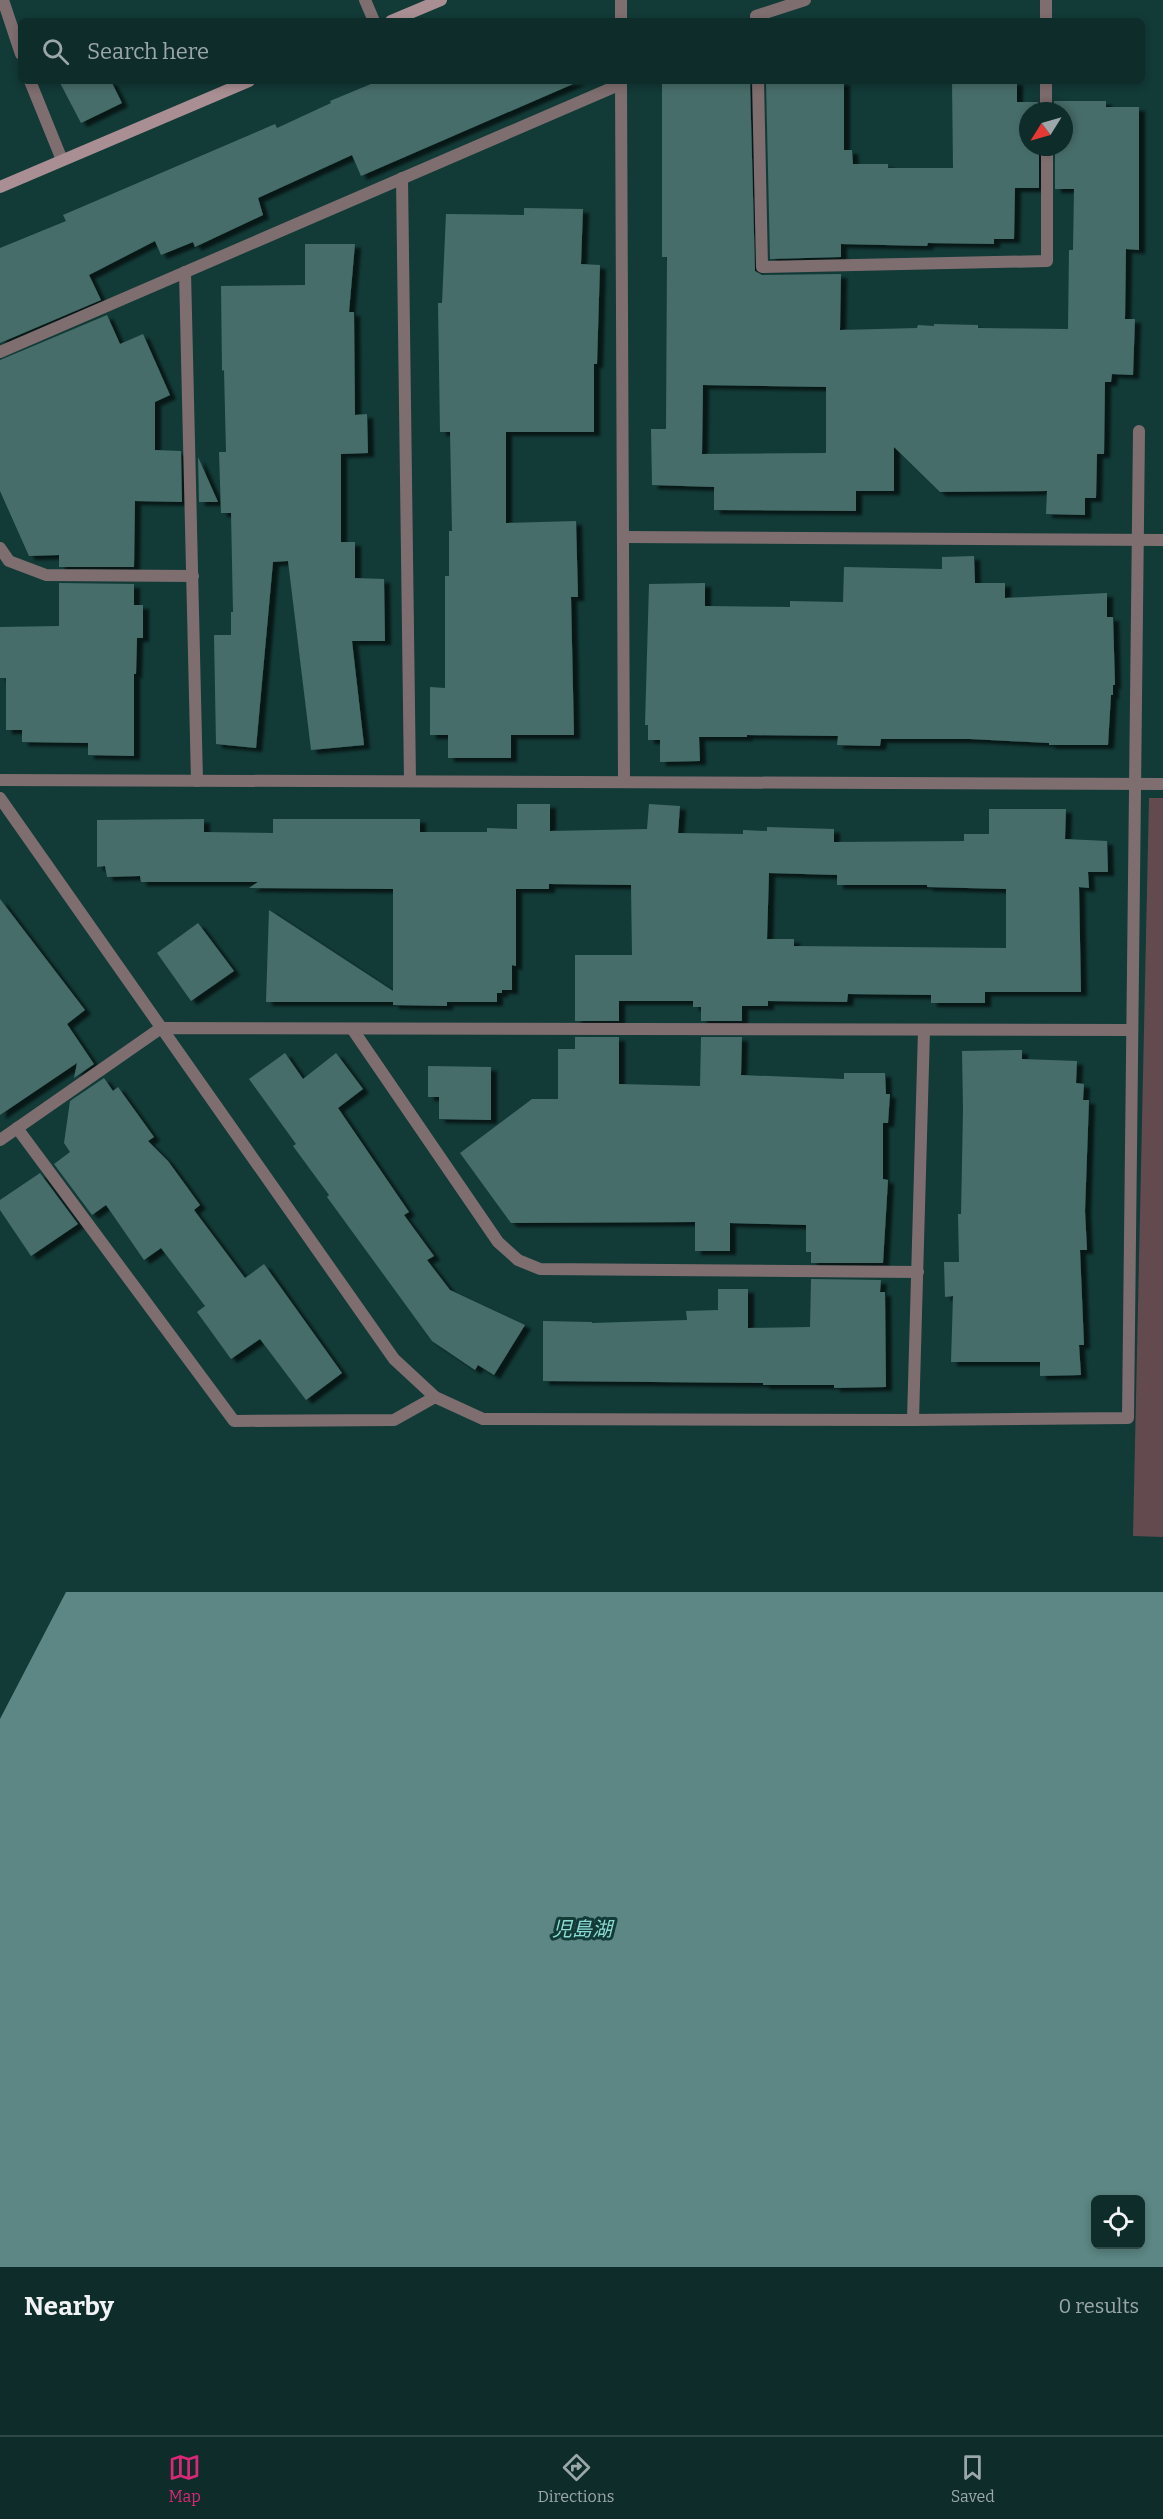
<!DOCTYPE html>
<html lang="en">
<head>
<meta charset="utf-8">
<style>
	:root { --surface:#0e2c29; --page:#173431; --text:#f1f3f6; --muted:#9ba7a8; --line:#2e4846; --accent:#db2777 }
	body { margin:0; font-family:Bitter,"Noto Sans JP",serif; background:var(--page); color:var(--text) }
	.controls { position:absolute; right:18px; bottom:18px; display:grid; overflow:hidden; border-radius:9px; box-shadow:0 3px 9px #0003 }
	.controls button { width:54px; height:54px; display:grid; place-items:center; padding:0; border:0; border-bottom:2px solid var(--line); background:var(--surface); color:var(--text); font:30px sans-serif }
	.compass { position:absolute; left:1019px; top:102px; width:54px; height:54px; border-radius:50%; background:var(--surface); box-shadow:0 3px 9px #0003; rotate:233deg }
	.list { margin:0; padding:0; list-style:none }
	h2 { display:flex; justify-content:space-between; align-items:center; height:78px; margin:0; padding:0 24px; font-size:26px }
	h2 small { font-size:20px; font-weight:400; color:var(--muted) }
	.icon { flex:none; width:33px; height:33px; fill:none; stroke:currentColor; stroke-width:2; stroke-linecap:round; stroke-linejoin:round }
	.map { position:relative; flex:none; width:1163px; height:2267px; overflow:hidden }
	.search { position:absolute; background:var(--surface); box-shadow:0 3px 9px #0003; left:18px; right:18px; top:18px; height:66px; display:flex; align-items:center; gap:15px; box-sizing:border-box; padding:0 21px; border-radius:9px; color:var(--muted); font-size:22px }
	.sheet { height:168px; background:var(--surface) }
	nav { display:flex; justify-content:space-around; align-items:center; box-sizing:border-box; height:84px; border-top:2px solid var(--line); background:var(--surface); font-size:16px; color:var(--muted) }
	nav a { display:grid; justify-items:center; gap:3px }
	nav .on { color:var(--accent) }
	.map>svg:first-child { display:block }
	.green { fill:#634a4e }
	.water { fill:#5c8784; fill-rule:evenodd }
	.building { fill:#466d6a; fill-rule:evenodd; filter:url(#shadow) }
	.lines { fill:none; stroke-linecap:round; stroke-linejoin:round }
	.street { stroke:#7f6e70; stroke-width:12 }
	.secondary { stroke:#a98f93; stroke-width:12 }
	.labels { text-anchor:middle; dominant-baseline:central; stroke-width:6; stroke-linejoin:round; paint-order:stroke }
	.water-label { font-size:20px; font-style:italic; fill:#8cdad4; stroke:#123a37 }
</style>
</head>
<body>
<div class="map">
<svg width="1163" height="2267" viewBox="0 0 1163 2267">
	<defs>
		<filter id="shadow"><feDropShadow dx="6" dy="4" stdDeviation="1.5" flood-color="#0009"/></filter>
	</defs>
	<rect width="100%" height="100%" fill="#123a37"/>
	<path class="green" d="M1149,798H1163V1537L1133,1536Z"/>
	<path class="water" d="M66,1592H1163V2267H0V1719ZM1096,2200H1140V2244H1096Z"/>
	<g class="building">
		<path d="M59,81H111L122,103L81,123Z"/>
		<path d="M378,81H580L361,176L352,155L258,198L263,215L195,247L193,242L161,255L155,241L89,275L101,300L0,343V248L66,221L63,215L275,124L277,128L331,103L330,101Z"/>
		<path d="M662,81H750L755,271L762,275L841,274L840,330L917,328L918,325L934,326V324L978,325V328L1068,329L1069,250H1073L1074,189H1055V147H1064V111H1054V101H1106V107H1139V250L1126,249L1125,319H1135L1133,375L1112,374L1111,382H1105L1104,454H1097L1096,498H1085V515L1046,514L1047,491L940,492L894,447V491H856V511L714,510V487L652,485L651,429H666L667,257H662ZM703,385L826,387V453L702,454Z"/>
		<path d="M766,81H844V150H852L853,164H888V168H953L952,81H1017V102H1038V111H1028V147H1039V188H1015L1014,239H994V244L928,243L927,246L841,244V257L770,259Z"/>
		<path d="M524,208L583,209L581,264L600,265L597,364H594V432H506V523L576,521L578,597H571L574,735H511V758H448V735H430V687L445,688V576H449V531H452L450,432H440L438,303H442L446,214L524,215Z"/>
		<path d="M305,244H355L349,312H354L355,415L367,414L368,453L341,454V542H355V578L384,579L385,641H352L364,745L311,750L288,561L273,562L256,748L216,744L214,635H231V612H233L231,513H221L219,452H226L224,370L222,371L221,286L305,285Z"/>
		<path d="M107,315L120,344L143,334L170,395L155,402V450L181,451L182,502L135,501L134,567H59V555L29,556L0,491V360Z"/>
		<path d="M198,457L218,502H199Z"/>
		<path d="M974,556L975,583H1005V598L1107,593V617H1113L1115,685H1113V695H1111L1108,745H1049V743L970,739H881L880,746L837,745L838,736L747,735V737H699L700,761L660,762V740H648V725H645L649,584L705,583V606L790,607V601L843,602L844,567L942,569V557Z"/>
		<path d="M59,583L134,584V605H143V638H137L136,674H134V756L88,755V743L22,742V730H6V678H0V627L59,626Z"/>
		<path d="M517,804H550V831L647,829L649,804L680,806L678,833L743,834V830L767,831V827L834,829V842L964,841V834H989V809H1066L1065,839L1107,841L1108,872H1088L1089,888L1079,887L1081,992H985V1003H931V995L848,994L847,1002L768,1001V1006H742V1021H701V1007H693V1001H619V1021H575V955H632L631,885L549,884V889H516V966L512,965V990H502V993H497V1002H447V1006L393,1005V1002H266L269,910L393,991V889L249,888L258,882H141L140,876L107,877L105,866L97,867V820L204,819V832L273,833V819H420V832H487V828L517,829ZM769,873L837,875V885H927V887L1006,889V948L794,946V939H767Z"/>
		<path d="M0,899L85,1010L67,1024L94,1064L74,1078L77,1063L0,1115Z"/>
		<path d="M198,923L234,971L191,1001L157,953Z"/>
		<path d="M575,1037H619V1084L700,1086L701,1037H742L741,1075L844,1079V1073H885L886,1094H890L888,1123H883V1179L888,1180L883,1263H811V1252H806V1225L730,1223V1251H695V1222L511,1223L460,1153L532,1099H558V1049H575Z"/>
		<path d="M1022,1050V1059L1077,1061L1076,1083L1084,1084L1083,1100H1089L1085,1211L1087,1250H1080L1084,1345H1079L1081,1375L1040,1376V1362H951L953,1296L945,1297L944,1262H959L958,1214H961L963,1109L962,1051Z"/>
		<path d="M285,1053L303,1079L336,1053L363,1089L338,1108L409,1212L404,1215L434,1256L427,1260L450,1290L525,1325L494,1375L478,1365L475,1370L432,1341L327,1197L329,1195L293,1146L296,1144L249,1079Z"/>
		<path d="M428,1066L491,1067V1120L439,1119V1097H428Z"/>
		<path d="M104,1078L113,1091L118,1087L154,1137L148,1141L168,1161L200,1205L194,1210L245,1278L264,1264L342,1373L306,1400L260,1339L231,1359L197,1312L205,1306L161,1248L144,1260L106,1205L92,1215L54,1164L70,1152L64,1143L70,1101Z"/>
		<path d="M40,1173L78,1224L31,1256L0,1210V1200Z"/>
		<path d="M811,1279L881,1280L880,1292H885L886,1387L834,1388V1385H763V1383L543,1381V1321L592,1322V1323L687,1320L686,1311L718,1310V1289H748V1328L810,1327Z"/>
	</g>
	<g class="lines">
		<g class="street">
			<path d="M3,0L21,54"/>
			<path d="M365,0L374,21"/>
			<path d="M1046,0V21"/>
			<path d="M621,21V0"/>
			<path d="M757,21L756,16L805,0"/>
			<path d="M30,81L62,160"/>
			<path d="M621,81L624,782"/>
			<path d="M758,81L762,267L1047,261V147"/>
			<path d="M1046,81V111"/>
			<path d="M402,178L410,781"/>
			<path d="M185,272L197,781"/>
			<path d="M0,352L621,84"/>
			<path d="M623,537L1163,540"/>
			<path d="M0,548L9,561L46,575L193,576"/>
			<path d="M0,780L1163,784"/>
			<path d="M0,798L394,1359L435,1397L483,1419L913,1420L1128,1418L1139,431"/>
			<path d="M353,1030L498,1242L518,1260L540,1269L918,1272"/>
			<path d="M17,1128L234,1421L394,1420L435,1397"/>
			<path d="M0,1140L161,1028L1132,1030"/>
			<path d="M913,1420L924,1030"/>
		</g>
		<g class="secondary">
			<path d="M391,21L441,0"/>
			<path d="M0,187L249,81"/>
		</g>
	</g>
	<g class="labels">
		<g class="water-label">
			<text x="582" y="1929">児島湖</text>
		</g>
	</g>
</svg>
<div class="controls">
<button><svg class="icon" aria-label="locate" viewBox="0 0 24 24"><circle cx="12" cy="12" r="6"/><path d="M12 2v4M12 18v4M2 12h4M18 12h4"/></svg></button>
</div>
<svg class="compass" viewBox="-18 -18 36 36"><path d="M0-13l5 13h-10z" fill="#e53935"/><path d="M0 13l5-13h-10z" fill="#9ba7a8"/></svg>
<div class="search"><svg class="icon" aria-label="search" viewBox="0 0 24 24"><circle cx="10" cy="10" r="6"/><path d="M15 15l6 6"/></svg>Search here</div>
</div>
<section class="sheet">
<h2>Nearby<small>0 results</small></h2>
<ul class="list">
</ul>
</section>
<nav>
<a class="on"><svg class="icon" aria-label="map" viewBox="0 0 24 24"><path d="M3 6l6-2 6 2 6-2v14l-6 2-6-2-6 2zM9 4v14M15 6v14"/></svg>Map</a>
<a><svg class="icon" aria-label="directions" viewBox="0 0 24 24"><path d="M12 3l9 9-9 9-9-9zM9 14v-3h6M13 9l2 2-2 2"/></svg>Directions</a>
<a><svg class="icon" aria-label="saved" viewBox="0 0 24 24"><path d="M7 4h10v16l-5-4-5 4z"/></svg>Saved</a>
</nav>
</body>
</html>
